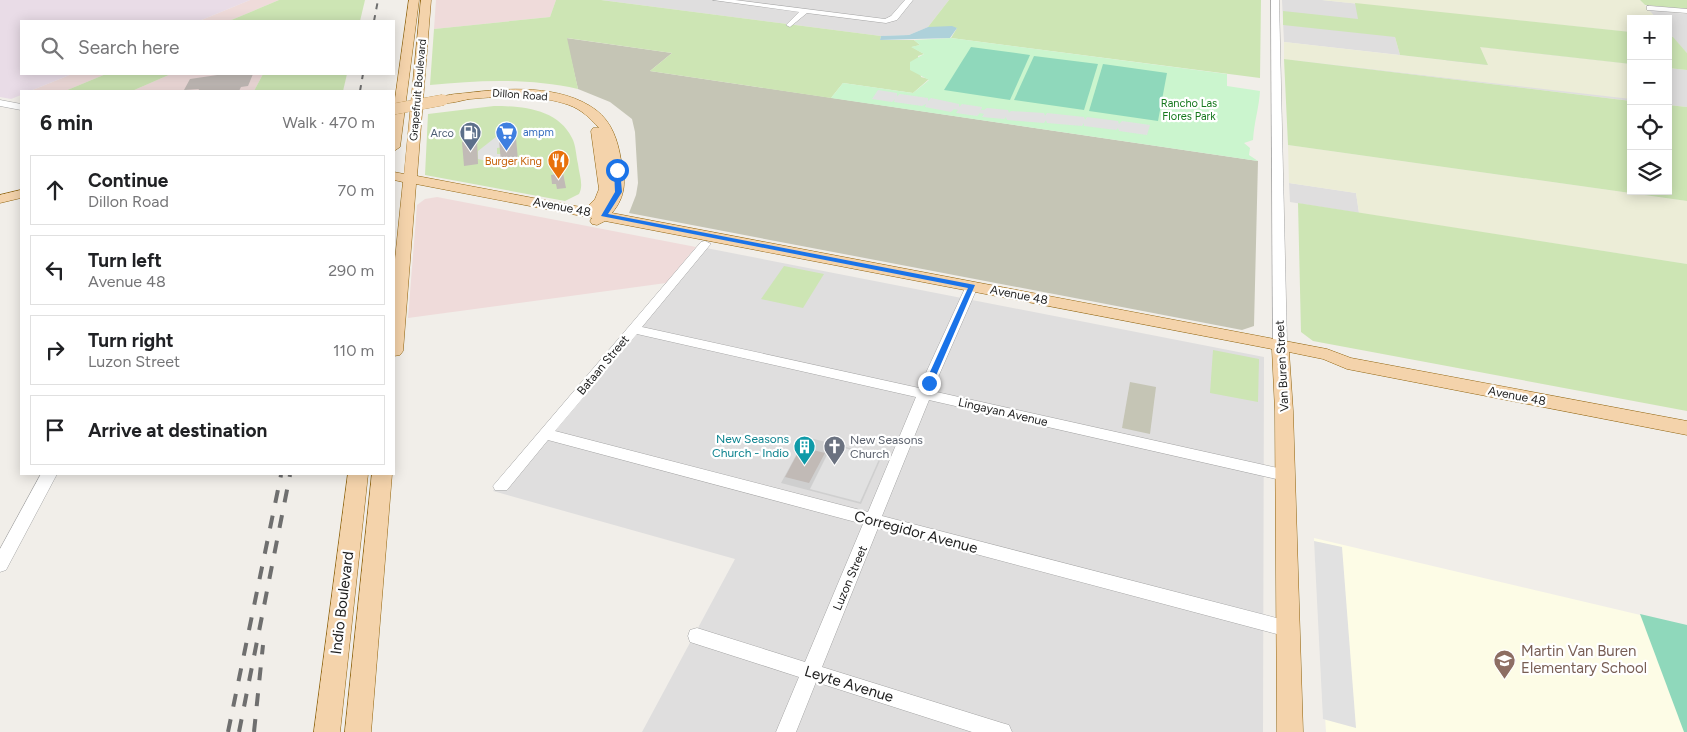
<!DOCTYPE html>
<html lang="en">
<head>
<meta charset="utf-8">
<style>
	:root { --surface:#fff; --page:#f2f2f2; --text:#202124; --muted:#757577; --line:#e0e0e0 }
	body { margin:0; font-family:Figtree,sans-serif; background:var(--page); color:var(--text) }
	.controls { position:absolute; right:15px; top:15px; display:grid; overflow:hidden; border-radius:0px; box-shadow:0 2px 12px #0003 }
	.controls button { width:45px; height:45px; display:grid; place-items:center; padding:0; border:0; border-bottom:1px solid var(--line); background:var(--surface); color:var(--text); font:25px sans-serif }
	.stop { position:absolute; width:15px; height:15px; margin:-11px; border:4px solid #1a73e8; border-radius:50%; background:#fff }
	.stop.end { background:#1a73e8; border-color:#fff; box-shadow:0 1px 5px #0008 }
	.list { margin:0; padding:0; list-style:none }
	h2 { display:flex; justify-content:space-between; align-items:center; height:65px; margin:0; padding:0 20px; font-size:21px }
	h2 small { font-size:16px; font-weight:400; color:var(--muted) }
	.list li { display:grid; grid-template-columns:32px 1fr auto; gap:15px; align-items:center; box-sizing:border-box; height:70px; margin:0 10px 10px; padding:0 10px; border:1px solid var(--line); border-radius:0px }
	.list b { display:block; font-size:19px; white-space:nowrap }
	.list p { margin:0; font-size:16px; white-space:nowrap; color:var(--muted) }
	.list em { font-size:16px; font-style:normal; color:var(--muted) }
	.icon { flex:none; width:28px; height:28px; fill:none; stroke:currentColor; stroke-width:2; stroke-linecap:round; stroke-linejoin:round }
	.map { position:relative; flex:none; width:1687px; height:732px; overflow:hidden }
	.search { position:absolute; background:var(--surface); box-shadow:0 2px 12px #0003; left:20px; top:20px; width:375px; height:55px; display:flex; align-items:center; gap:12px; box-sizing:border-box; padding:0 18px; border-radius:0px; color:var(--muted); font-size:19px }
	.panel { position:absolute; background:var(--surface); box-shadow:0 2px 12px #0003; left:20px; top:90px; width:375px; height:385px; border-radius:0px }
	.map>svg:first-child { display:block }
	.residential { fill:#dfdede }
	.commercial { fill:#efdbda }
	.industrial { fill:#e9dce7 }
	.education { fill:#fdfce6 }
	.religious { fill:#cfcfcf }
	.construction { fill:#c5c5b5 }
	.farmland { fill:#ecedd7 }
	.grass { fill:#cde5b4 }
	.park { fill:#cbf5ce }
	.pitch { fill:#8fd8bb }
	.parking { fill:#e1e1e1 }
	.water { fill:#aed1da }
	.building { fill:#c1bab6 }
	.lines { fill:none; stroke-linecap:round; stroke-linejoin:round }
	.minor-casing { stroke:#a5a5a5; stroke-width:1 }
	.major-casing { stroke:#91640e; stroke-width:1 }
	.minor { fill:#fff; fill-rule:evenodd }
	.major { fill:#f4d3ab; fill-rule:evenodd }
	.rail-far2 { stroke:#6f6f6f; stroke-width:2; stroke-dasharray:6 6; stroke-linecap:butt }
	.rail-far1 { stroke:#6f6f6f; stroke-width:3; stroke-dasharray:10 10; stroke-linecap:butt }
	.rail { stroke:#6f6f6f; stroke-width:4; stroke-dasharray:13 13; stroke-linecap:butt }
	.major-bridge-casing { stroke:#91640e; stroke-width:11; stroke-linecap:butt }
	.major-bridge { stroke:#f4d3ab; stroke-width:11 }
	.route { fill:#1a73e8 }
	.labels { text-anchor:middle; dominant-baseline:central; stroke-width:4.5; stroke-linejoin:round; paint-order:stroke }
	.far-street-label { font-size:11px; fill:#212121; stroke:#fff }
	.far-park-label { font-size:11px; fill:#16781d; stroke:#fff }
	.far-shop-label { font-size:11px; fill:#366cbe; stroke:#fff; text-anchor:start }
	.far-service-label { font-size:11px; fill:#4e5e75; stroke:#fff; text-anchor:end }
	.far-food-label { font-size:11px; fill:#c56008; stroke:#fff; text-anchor:end }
	.street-label { font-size:12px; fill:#212121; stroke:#fff }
	.culture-label { font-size:12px; fill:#0d838f; stroke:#fff; text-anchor:end }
	.worship-label { font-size:12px; fill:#5b616d; stroke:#fff; text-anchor:start }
	.near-street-label { font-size:15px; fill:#212121; stroke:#fff }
	.near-education-label { font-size:15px; fill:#785e54; stroke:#fff; text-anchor:start }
</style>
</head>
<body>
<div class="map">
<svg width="1687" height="732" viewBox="0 0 1687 732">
	<rect width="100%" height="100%" fill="#f1eee9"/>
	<g class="residential">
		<path d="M601,0H949L928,27L909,35L881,36Z"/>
		<path d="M1282,0H1322L1465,15L1480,47L1631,64V101L1284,59L1495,83L1395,37L1400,55L1284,42Z"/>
		<path d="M1649,10L1687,14V53L1668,32V19H1657Z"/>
		<path d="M1668,68L1687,70V107L1668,105Z"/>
		<path d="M1289,183L1356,193L1359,213L1290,202Z"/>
		<path d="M701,247L1264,357L1263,732H642L735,559L493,491Z"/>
	</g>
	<g class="commercial">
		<path d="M250,0H279L229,21H199Z"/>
		<path d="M436,0H556L550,17L434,29Z"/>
		<path d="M72,74H106L65,91H30Z"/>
		<path d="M171,74H263L254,91H132Z"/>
		<path d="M437,197L696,247L666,283L408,318L417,205L425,199Z"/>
	</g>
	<path class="industrial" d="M0,0H250L199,21H21V74H72L30,91H21V95L11,99L0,97Z"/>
	<path class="education" d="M1314,538L1687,626V732H1326Z"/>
	<path class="religious" d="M806,437L882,456L861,504L781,483Z"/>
	<g class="construction">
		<path d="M566,38L672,53L650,71L1258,161L1254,326L1242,330L629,213L636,195L638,183L635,132L632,119L610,102L578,89Z"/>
		<path d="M1130,382L1156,387L1150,434L1122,428Z"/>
	</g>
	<g class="farmland">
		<path d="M1322,0H1640L1657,19H1631V32Z"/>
		<path d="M1284,42L1487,65L1480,47L1631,64V99L1284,59Z"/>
		<path d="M1288,145L1687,201V264L1359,213L1356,193L1289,183Z"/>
	</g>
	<g class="grass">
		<path d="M279,0H365L360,21H229Z"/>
		<path d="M556,0H601L881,36L880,40H914L920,45L912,47L924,54L918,56L921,77L929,79L913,93L843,83L831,98L650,71L672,53L567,38L578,89C529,78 480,80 430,85L434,29L550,17Z"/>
		<path d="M949,0H1261L1260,78L951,38L957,28L928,27Z"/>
		<path d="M1640,0H1687V9L1645,5Z"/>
		<path d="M1355,3L1631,32V64L1480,47L1488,65L1400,55L1395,37L1283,25V11L1358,19Z"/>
		<path d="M1668,36L1673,37L1687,53V70L1668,68Z"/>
		<path d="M1284,59L1631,101V191H1668V105L1687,107V201L1288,145Z"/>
		<path d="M106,74H171L132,91H65Z"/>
		<path d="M263,74H347L343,91H254Z"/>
		<path d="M494,106C522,106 558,109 572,138C576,145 576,156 578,164C579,174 584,185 579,194L565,201L425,175L428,114Z"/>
		<path d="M1298,203L1687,264V411L1313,341L1301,332Z"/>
		<path d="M784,266L824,274L803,308L761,299Z"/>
		<path d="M1213,350L1259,359L1258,402L1210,393Z"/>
	</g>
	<path class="park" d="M951,38L1227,74V86L1260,91C1259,108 1254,122 1253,140L1244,143L1250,148L1249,155L1258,161L831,98L843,83L913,93L929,80L910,70V62L924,54L911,47L920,45L914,40Z"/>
	<g class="pitch">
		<path d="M971,47L1030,55L1010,100L944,90Z"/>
		<path d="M1034,56L1098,64L1084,110L1014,100Z"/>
		<path d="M1103,64L1167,73L1158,121L1089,111Z"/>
		<path d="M1640,614L1687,625V732H1684Z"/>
	</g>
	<g class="parking">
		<path d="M878,90L897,93V96L900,94L928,98V101L931,98L959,104V107L962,104L982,107L981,110H984L987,108L1008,110L1009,113L1011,111L1044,113L1045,116L1047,113L1084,117L1085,120L1087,117L1118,121L1119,124L1122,121L1150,125L1147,135L1119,131L1118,128L1116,130L1084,126V123L1082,126L1047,123L1046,120L1044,123L1007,120L1006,117L1004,119L982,117L984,114L980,113L977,116L956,113L958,110L954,109L951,112L925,107L926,104L922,106L894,102L895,99L892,102L872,99Z"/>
		<path d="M501,133L516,138L499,140L503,147L497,148V154H503L501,162L511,161L504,165L478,159V151Z"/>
		<path d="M832,445L880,457L860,502L810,489Z"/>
		<path d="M1314,541L1342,547L1356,728L1323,719Z"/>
	</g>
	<path class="water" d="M952,26L957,28L950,38L880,40L881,36L909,35L928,27Z"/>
	<g class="building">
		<path d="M224,74H253L248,86L241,87L239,91H198L199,89L184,90L190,79Z"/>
		<path d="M516,138L518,160L501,162L499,140Z"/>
		<path d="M477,140L478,164L464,166L462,142Z"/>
		<path d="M563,173L566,188L557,189L556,184H552L551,175Z"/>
		<path d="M801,447L825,453L809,483L785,477Z"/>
	</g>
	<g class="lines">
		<defs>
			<g id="minor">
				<path d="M713,0H735L885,19L891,16L905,0H913L897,20L886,23L807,13L790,27L786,25L799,12Z"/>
				<path d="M1271,0H1279L1287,345L1280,349L1273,345Z"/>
				<path d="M1650,6L1687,9V13L1647,10V6Z"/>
				<path d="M0,100L21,104V110L0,106Z"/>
				<path d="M705,241L711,244L709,246L642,327L919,388L966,286L972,282L978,286L932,391L1291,471L1293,475L1291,479L1285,481L929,400L882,516L1288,621L1294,623L1297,629L1294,635L1288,637L878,528L822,667L1002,723L1009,725L1012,732H972L816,682L796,732H776L799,677L690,642L688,636L690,630L697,628L805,662L863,524L548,440L507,490H495L493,486L701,242ZM637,334L916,397L868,512L555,431Z"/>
				<path d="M41,474H57L6,570L0,572V549Z"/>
			</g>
			<g id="major">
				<path d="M409,0H419L400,147L394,151V106Z"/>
				<path d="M421,0H431L417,176L586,208L595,199L599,189L591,131L593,128H599C590,118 582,110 569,105C538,94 502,96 470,99C461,100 444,107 437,100C443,94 458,94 466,93C506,88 561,84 596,110C612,122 618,141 621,160C626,181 626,196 612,213L1327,349L1351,358L1687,421V435L1347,369L1323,359L1289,352L1293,411L1303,732H1277L1275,411L1272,349L605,221L597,225L592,224L590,221L592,218L416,184L403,351L400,355L394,356V269L403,182L394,180V172L404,174Z"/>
				<path d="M21,190V198L0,203V195Z"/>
				<path d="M348,474H368L340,732H314Z"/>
				<path d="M372,474H392L371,732H345Z"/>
			</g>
		</defs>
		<use href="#minor" class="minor-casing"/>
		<use href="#major" class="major-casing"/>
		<use href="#minor" class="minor"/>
		<use href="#major" class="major"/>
		<g class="rail-far2">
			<path d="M374,21L378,0"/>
			<path d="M360,91L363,74"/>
		</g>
		<g class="rail-far1">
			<path d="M281,476V474"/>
			<path d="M290,476V474"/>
		</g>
		<g class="rail">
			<path d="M228,732L281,475"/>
			<path d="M239,732L290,475"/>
			<path d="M254,732L263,645"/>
		</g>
		<defs>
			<path id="major-bridge" d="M394,109L443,100"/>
		</defs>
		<use href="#major-bridge" class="major-bridge-casing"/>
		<use href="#major-bridge" class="major-bridge"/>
	</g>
	<path class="route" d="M617,168L620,170L622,192L608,214L975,285L932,385L925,383L968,288L601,216L615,192L614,170Z"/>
	<defs>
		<symbol id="supermarket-pin" viewBox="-11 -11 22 30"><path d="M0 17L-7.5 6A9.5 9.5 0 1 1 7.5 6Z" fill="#3f7fe0" stroke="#fff"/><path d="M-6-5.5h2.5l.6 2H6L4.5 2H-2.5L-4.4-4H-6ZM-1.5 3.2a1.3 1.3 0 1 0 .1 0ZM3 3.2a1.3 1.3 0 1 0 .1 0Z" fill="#fff"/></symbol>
		<symbol id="fuel-pin" viewBox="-11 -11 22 30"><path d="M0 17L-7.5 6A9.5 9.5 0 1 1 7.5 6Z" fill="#5c6f8a" stroke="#fff"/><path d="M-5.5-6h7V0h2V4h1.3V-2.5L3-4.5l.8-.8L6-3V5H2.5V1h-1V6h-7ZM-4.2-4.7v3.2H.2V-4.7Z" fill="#fff"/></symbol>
		<symbol id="restaurant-pin" viewBox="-11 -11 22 30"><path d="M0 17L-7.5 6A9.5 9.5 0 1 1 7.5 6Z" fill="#e8710a" stroke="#fff"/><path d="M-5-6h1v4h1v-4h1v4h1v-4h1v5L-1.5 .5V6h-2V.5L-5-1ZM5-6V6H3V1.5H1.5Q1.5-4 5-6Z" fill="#fff"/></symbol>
		<symbol id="building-pin" viewBox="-11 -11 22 30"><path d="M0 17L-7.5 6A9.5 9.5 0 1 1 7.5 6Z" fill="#0f9aa8" stroke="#fff"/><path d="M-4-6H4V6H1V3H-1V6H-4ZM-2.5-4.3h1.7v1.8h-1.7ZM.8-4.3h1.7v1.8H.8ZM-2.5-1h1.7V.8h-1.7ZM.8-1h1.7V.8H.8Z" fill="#fff"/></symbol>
		<symbol id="church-pin" viewBox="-11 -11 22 30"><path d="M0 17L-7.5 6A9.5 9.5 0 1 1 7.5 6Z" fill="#6b7280" stroke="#fff"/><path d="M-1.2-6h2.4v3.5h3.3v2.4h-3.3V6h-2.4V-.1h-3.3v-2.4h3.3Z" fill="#fff"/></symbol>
		<symbol id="school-pin" viewBox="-11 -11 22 30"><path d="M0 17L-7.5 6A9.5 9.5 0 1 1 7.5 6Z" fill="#8d6e63" stroke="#fff"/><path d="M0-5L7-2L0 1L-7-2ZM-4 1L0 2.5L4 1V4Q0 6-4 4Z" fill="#fff"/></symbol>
	</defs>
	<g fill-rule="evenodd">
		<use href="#supermarket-pin" x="494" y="120" width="25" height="34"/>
		<use href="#fuel-pin" x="458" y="120" width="25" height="34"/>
		<use href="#restaurant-pin" x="546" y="148" width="25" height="34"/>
		<use href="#building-pin" x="792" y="434" width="25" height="34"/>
		<use href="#church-pin" x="822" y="434" width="25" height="34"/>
		<use href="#school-pin" x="1492" y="648" width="25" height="34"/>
	</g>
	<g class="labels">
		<g class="far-street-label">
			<text transform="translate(418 90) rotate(-85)">Grapefruit Boulevard</text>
			<text transform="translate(520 95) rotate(4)">Dillon Road</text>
		</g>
		<g class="far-park-label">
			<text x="1189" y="103">Rancho Las<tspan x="1189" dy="13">Flores Park</tspan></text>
		</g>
		<g class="far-shop-label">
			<text x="523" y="132">ampm</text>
		</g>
		<g class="far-service-label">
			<text x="454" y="133">Arco</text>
		</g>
		<g class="far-food-label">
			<text x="542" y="161">Burger King</text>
		</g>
		<g class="street-label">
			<text transform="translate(562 207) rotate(11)">Avenue 48</text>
			<text transform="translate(1019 295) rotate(11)">Avenue 48</text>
			<text transform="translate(603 365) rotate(-50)">Bataan Street</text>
			<text transform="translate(1282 366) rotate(-93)">Van Buren Street</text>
			<text transform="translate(1517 396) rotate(11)">Avenue 48</text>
			<text transform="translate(1003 412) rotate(13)">Lingayan Avenue</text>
			<text transform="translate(850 578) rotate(-67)">Luzon Street</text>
		</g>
		<g class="culture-label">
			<text x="789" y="439">New Seasons<tspan x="789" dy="14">Church - Indio</tspan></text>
		</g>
		<g class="worship-label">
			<text x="850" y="440">New Seasons<tspan x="850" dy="14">Church</tspan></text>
		</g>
		<g class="near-street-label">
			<text transform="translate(916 532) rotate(15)">Corregidor Avenue</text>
			<text transform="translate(342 603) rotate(-83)">Indio Boulevard</text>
			<text transform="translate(849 684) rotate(17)">Leyte Avenue</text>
		</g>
		<g class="near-education-label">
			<text x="1521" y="651">Martin Van Buren<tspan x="1521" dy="17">Elementary School</tspan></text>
		</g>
	</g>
</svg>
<div class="controls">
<button>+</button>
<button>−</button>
<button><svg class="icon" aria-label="locate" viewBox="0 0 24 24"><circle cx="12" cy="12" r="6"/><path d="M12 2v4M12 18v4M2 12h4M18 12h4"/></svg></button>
<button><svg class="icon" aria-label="layers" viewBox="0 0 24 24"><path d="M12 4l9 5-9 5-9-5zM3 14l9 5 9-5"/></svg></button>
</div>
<div class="stop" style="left:617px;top:170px"></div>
<div class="stop end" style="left:929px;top:383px"></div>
<div class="search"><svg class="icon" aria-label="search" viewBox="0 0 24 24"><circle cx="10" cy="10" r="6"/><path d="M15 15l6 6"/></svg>Search here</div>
<section class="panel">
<h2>6 min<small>Walk · 470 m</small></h2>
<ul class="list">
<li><svg class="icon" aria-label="ahead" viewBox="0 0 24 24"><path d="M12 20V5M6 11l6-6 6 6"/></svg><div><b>Continue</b><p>Dillon Road</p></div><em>70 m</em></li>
<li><svg class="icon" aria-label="left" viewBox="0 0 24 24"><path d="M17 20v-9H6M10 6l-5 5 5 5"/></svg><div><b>Turn left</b><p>Avenue 48</p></div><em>290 m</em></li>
<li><svg class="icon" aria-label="right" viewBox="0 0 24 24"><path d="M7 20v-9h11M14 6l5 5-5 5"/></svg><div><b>Turn right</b><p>Luzon Street</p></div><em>110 m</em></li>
<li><svg class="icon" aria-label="arrive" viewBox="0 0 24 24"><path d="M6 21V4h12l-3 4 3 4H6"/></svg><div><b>Arrive at destination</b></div></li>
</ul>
</section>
</div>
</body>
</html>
